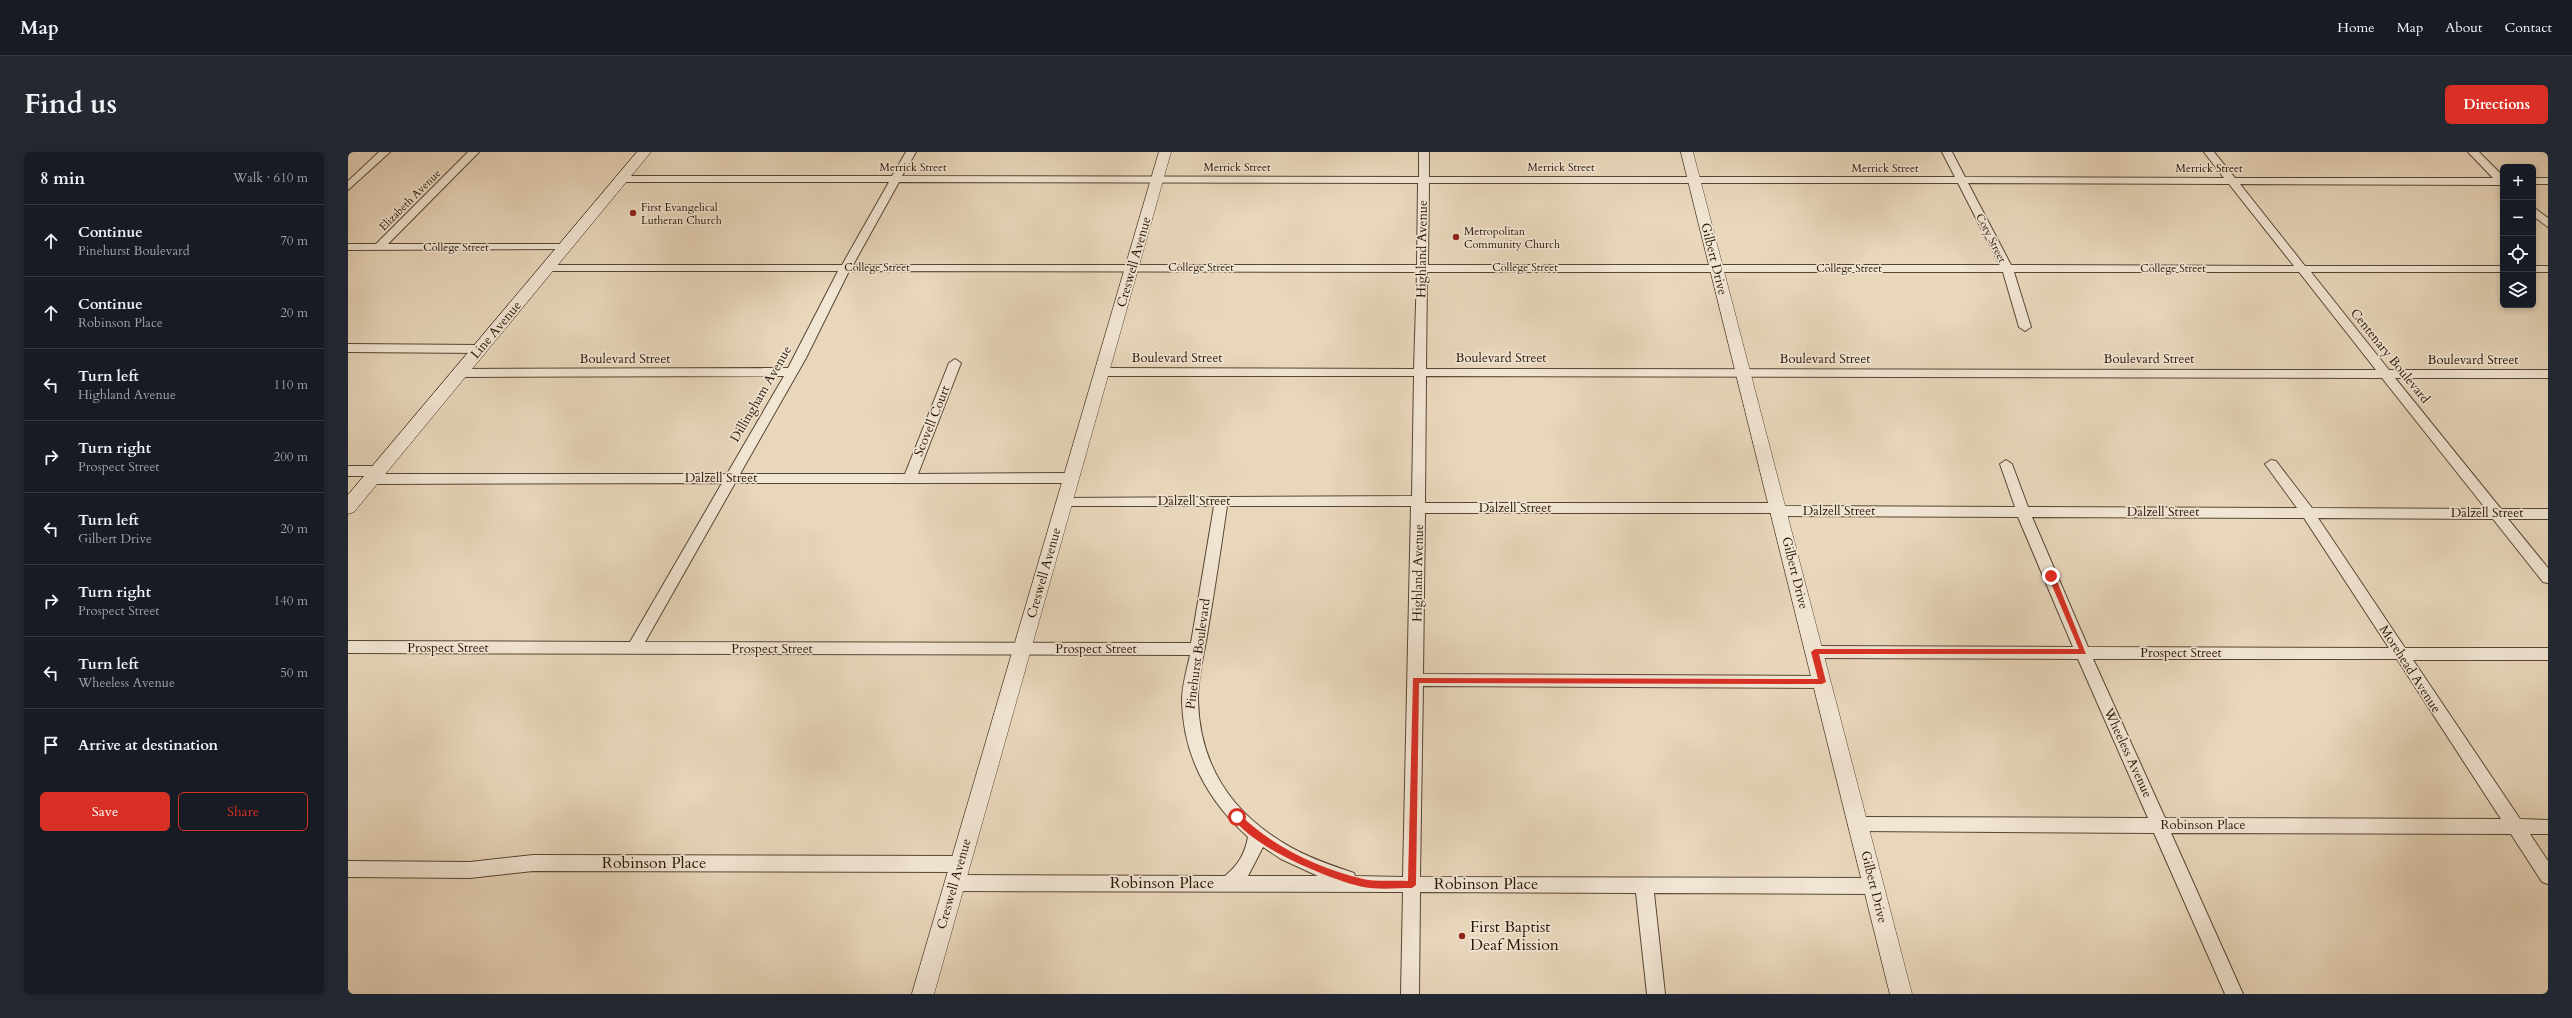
<!DOCTYPE html>
<html lang="en">
<head>
<meta charset="utf-8">
<style>
	:root { --surface:#171b24; --page:#242831; --text:#f1f3f6; --muted:#9ea1a6; --line:#363941; --accent:#d93025 }
	body { margin:0; font-family:Cardo,serif; background:var(--page); color:var(--text) }
	.controls { position:absolute; right:12px; top:12px; display:grid; overflow:hidden; border-radius:6px; box-shadow:0 2px 6px #0003 }
	.controls button { width:36px; height:36px; display:grid; place-items:center; padding:0; border:0; border-bottom:1px solid var(--line); background:var(--surface); color:var(--text); font:20px sans-serif }
	.stop { position:absolute; width:12px; height:12px; margin:-9px; border:3px solid #d93025; border-radius:50%; background:#fff }
	.stop.end { background:#d93025; border-color:#fff; box-shadow:0 1px 4px #0008 }
	.list { margin:0; padding:0; list-style:none }
	h2 { display:flex; justify-content:space-between; align-items:center; height:52px; margin:0; padding:0 16px; font-size:17px }
	h2 small { font-size:13px; font-weight:400; color:var(--muted) }
	.list li { display:grid; grid-template-columns:26px 1fr auto; gap:12px; align-items:center; box-sizing:border-box; height:72px; padding:0 16px; border-top:1px solid var(--line) }
	.list b { display:block; font-size:15px; white-space:nowrap }
	.list p { margin:0; font-size:13px; white-space:nowrap; color:var(--muted) }
	.list em { font-size:13px; font-style:normal; color:var(--muted) }
	.actions { display:flex; gap:8px; padding:12px 16px }
	.actions a { flex:1; padding:9px 0; border:1px solid var(--accent); border-radius:6px; text-align:center; font-size:14px; color:var(--accent) }
	.actions .main { background:var(--accent); color:#fff }
	.icon { flex:none; width:22px; height:22px; fill:none; stroke:currentColor; stroke-width:2; stroke-linecap:round; stroke-linejoin:round }
	.map { position:relative; flex:none; width:2200px; height:842px; overflow:hidden; border-radius:6px }
	header { display:flex; align-items:center; gap:24px; box-sizing:border-box; height:56px; padding:0 20px; background:var(--surface); border-bottom:1px solid var(--line) }
	header strong { font-size:19px }
	nav { display:flex; gap:22px; margin-inline-start:auto; font-size:14px }
	.intro { display:flex; align-items:center; justify-content:space-between; box-sizing:border-box; height:96px; padding:0 24px }
	h1 { margin:0; font-size:28px }
	.button { padding:10px 18px; border-radius:6px; background:var(--accent); color:#fff; font-size:14px; font-weight:700 }
	main { display:flex; gap:24px; padding:0 24px }
	aside { flex:1; background:var(--surface); border-radius:6px; box-shadow:0 2px 6px #0003 }
	.map>svg:first-child { display:block }
	.lines { fill:none; stroke-linecap:round; stroke-linejoin:round }
	.minor-casing { stroke:#564633; stroke-width:2 }
	.tertiary-casing { stroke:#564633; stroke-width:1 }
	.secondary-casing { stroke:#251505; stroke-width:1 }
	.minor { fill:#f1e5d3; fill-rule:evenodd }
	.tertiary { fill:#f1e5d3; fill-rule:evenodd }
	.secondary { fill:#f1e5d3; fill-rule:evenodd }
	.route { fill:#d93025 }
	.poi-dot { fill:#8f2418; stroke:#f1e5d3; stroke-width:1.5 }
	.labels { text-anchor:middle; dominant-baseline:central; stroke-width:3.5; stroke-linejoin:round; paint-order:stroke }
	.far-street-label { font-size:11px; fill:#251505; stroke:#f1e5d3 }
	.far-poi-label { font-size:11px; fill:#251505; stroke:#f1e5d3; text-anchor:start }
	.street-label { font-size:13px; fill:#251505; stroke:#f1e5d3 }
	.near-street-label { font-size:16px; fill:#251505; stroke:#f1e5d3 }
	.near-poi-label { font-size:16px; fill:#251505; stroke:#f1e5d3; text-anchor:start }
</style>
</head>
<body>
<header>
<strong>Map</strong>
<nav><a>Home</a><a>Map</a><a>About</a><a>Contact</a></nav>
</header>
<div class="intro"><h1>Find us</h1><a class="button">Directions</a></div>
<main>
<aside>
<h2>8 min<small>Walk · 610 m</small></h2>
<ul class="list">
<li><svg class="icon" aria-label="ahead" viewBox="0 0 24 24"><path d="M12 20V5M6 11l6-6 6 6"/></svg><div><b>Continue</b><p>Pinehurst Boulevard</p></div><em>70 m</em></li>
<li><svg class="icon" aria-label="ahead" viewBox="0 0 24 24"><path d="M12 20V5M6 11l6-6 6 6"/></svg><div><b>Continue</b><p>Robinson Place</p></div><em>20 m</em></li>
<li><svg class="icon" aria-label="left" viewBox="0 0 24 24"><path d="M17 20v-9H6M10 6l-5 5 5 5"/></svg><div><b>Turn left</b><p>Highland Avenue</p></div><em>110 m</em></li>
<li><svg class="icon" aria-label="right" viewBox="0 0 24 24"><path d="M7 20v-9h11M14 6l5 5-5 5"/></svg><div><b>Turn right</b><p>Prospect Street</p></div><em>200 m</em></li>
<li><svg class="icon" aria-label="left" viewBox="0 0 24 24"><path d="M17 20v-9H6M10 6l-5 5 5 5"/></svg><div><b>Turn left</b><p>Gilbert Drive</p></div><em>20 m</em></li>
<li><svg class="icon" aria-label="right" viewBox="0 0 24 24"><path d="M7 20v-9h11M14 6l5 5-5 5"/></svg><div><b>Turn right</b><p>Prospect Street</p></div><em>140 m</em></li>
<li><svg class="icon" aria-label="left" viewBox="0 0 24 24"><path d="M17 20v-9H6M10 6l-5 5 5 5"/></svg><div><b>Turn left</b><p>Wheeless Avenue</p></div><em>50 m</em></li>
<li><svg class="icon" aria-label="arrive" viewBox="0 0 24 24"><path d="M6 21V4h12l-3 4 3 4H6"/></svg><div><b>Arrive at destination</b></div></li>
</ul>
<div class="actions"><a class="main">Save</a><a>Share</a></div>
</aside>
<div class="map">
<svg width="2200" height="842" viewBox="0 0 2200 842">
	<rect width="100%" height="100%" fill="#e9d7bc"/>
	<filter id="stains"><feTurbulence type="fractalNoise" baseFrequency=".005" numOctaves="4"/><feColorMatrix values="0 0 0 0 .2 0 0 0 0 .09 0 0 0 0 .02 0 0 0 .5 -.17"/></filter>
	<radialGradient id="worn" r=".72"><stop offset=".6" stop-color="#630" stop-opacity="0"/><stop offset="1" stop-color="#630" stop-opacity=".3"/></radialGradient>
	<g class="lines">
		<defs>
			<g id="minor">
				<path d="M31,0H42L0,38V29Z"/>
				<path d="M120,0H131L40,92H216L220,93V97L0,98V92H28Z"/>
				<path d="M558,0H568L554,24L1071,25V0H1081V25H1607L1594,0H1604L1617,25L1876,26L1856,0H1866L1887,26H2145L2120,0H2131L2155,24V33L1892,32L1957,114H2155V120H1963L2041,218H2200V226H2047L2153,357H2200V367H2160L2200,416V431L2195,430L2145,367L1970,366L2057,496H2200V508H2065L2172,667L2200,668V682H2182L2200,709V732L2194,730L2163,682L1823,681L1895,842H1877L1806,681L1510,679L1504,677L1502,672L1504,667L1510,665L1800,666L1730,507L1467,506L1462,504L1460,500L1462,496L1467,494L1725,495L1670,365L1431,364L1425,361H1077L1075,522L1474,524L1479,526L1482,530L1479,534L1474,536L1075,534L1072,725L1526,726L1532,728L1535,734L1532,740L1526,742L1306,741L1317,842H1299L1288,741L1072,740L1071,842H1053L1055,740L607,739L601,737L598,731L601,725L607,723L877,724C890,713 897,702 900,685C860,649 835,604 834,548C834,534 839,517 842,503L0,501V489L282,490L374,331L24,332L17,327L20,324H0V314H30L36,319L34,322H379L436,224L112,225L106,221L112,217L440,216L490,119H199L194,116L199,113H494L541,30H273L268,27L273,24H544ZM551,30L1070,31L1069,113H505ZM1081,31H1610L1652,113H1080ZM1620,31L1881,32L1946,114L1663,113ZM501,119L1069,120L1066,217L754,216L748,220L754,224H1066L1064,344L711,346L709,349L716,354H866L843,491L297,490L387,331H723L730,326L723,321L570,322L613,211L607,207L601,211L557,322H392L458,206ZM1079,120H1655L1671,175L1677,179L1683,175L1666,120H1951L2028,218L1078,217ZM1078,224L2034,226L2138,357L1964,356L1928,309L1923,308L1917,312L1949,356L1680,355L1664,312L1658,308L1652,312L1667,355L1436,354L1430,351H1077ZM879,354H1063L1055,725L1007,724L1006,721C985,714 964,707 944,696C886,664 852,616 850,549C849,525 857,500 860,477C867,436 873,395 879,354ZM1684,365L1956,366L2041,496L1740,495ZM1745,507H2049L2153,667L1817,666ZM915,695L933,707L970,724H900Z"/>
				<rect x="2185" y="26" width="15" height="6"/>
				<path d="M2185,55L2200,66V75L2185,64Z"/>
				<rect x="2185" y="114" width="15" height="6"/>
				<path d="M0,192L132,193L138,197L132,201L0,200Z"/>
				<path d="M185,703L613,704L619,707L621,712L619,717L613,720L185,719L122,726L0,725V709L122,710Z"/>
			</g>
			<g id="tertiary">
				<path d="M811,0H823L586,842H564Z"/>
				<path d="M1333,0H1345L1564,842H1542Z"/>
			</g>
			<path id="secondary" d="M289,0H303L6,360L0,362V343Z"/>
		</defs>
		<use href="#minor" class="minor-casing"/>
		<use href="#tertiary" class="tertiary-casing"/>
		<use href="#secondary" class="secondary-casing"/>
		<use href="#minor" class="minor"/>
		<use href="#tertiary" class="tertiary"/>
		<use href="#secondary" class="secondary"/>
	</g>
	<path class="route" d="M1703,421L1707,424L1738,502H1471L1478,530L1474,532L1071,531L1068,733L1064,736C1049,736 1031,738 1015,735C983,728 901,694 885,665L889,662L892,663C926,695 969,716 1015,727C1029,730 1046,728 1060,729L1065,526L1470,527L1463,500L1467,497H1731L1700,424Z"/>
	<g class="poi-dot">
		<circle cx="285" cy="61" r="4"/>
		<circle cx="1108" cy="85" r="4"/>
		<circle cx="1114" cy="784" r="4"/>
	</g>
	<g class="labels">
		<g class="far-street-label">
			<text x="565" y="15">Merrick Street</text>
			<text x="889" y="15">Merrick Street</text>
			<text x="1213" y="15">Merrick Street</text>
			<text x="1537" y="16">Merrick Street</text>
			<text x="1861" y="16">Merrick Street</text>
			<text transform="translate(62 48) rotate(-45)">Elizabeth Avenue</text>
			<text transform="translate(1643 86) rotate(63)">Coty Street</text>
			<text x="108" y="95">College Street</text>
			<text x="529" y="115">College Street</text>
			<text x="853" y="115">College Street</text>
			<text x="1177" y="115">College Street</text>
			<text x="1501" y="116">College Street</text>
			<text x="1825" y="116">College Street</text>
		</g>
		<g class="far-poi-label">
			<text x="293" y="55">First Evangelical<tspan x="293" dy="13">Lutheran Church</tspan></text>
			<text x="1116" y="79">Metropolitan<tspan x="1116" dy="13">Community Church</tspan></text>
		</g>
		<g class="street-label">
			<text transform="translate(1074 97) rotate(-89)">Highland Avenue</text>
			<text transform="translate(1366 107) rotate(76)">Gilbert Drive</text>
			<text transform="translate(786 110) rotate(-74)">Creswell Avenue</text>
			<text transform="translate(148 178) rotate(-50)">Line Avenue</text>
			<text transform="translate(2042 204) rotate(51)">Centenary Boulevard</text>
			<text x="829" y="206">Boulevard Street</text>
			<text x="1153" y="206">Boulevard Street</text>
			<text x="277" y="207">Boulevard Street</text>
			<text x="1477" y="207">Boulevard Street</text>
			<text x="1801" y="207">Boulevard Street</text>
			<text x="2125" y="208">Boulevard Street</text>
			<text transform="translate(413 242) rotate(-60)">Dillingham Avenue</text>
			<text transform="translate(584 269) rotate(-68)">Scovell Court</text>
			<text x="373" y="326">Dalzell Street</text>
			<text x="846" y="349">Dalzell Street</text>
			<text x="1167" y="356">Dalzell Street</text>
			<text x="1491" y="359">Dalzell Street</text>
			<text x="1815" y="360">Dalzell Street</text>
			<text x="2139" y="361">Dalzell Street</text>
			<text transform="translate(696 421) rotate(-74)">Creswell Avenue</text>
			<text transform="translate(1070 421) rotate(-89)">Highland Avenue</text>
			<text transform="translate(1447 421) rotate(76)">Gilbert Drive</text>
			<text x="100" y="496">Prospect Street</text>
			<text x="424" y="497">Prospect Street</text>
			<text x="748" y="497">Prospect Street</text>
			<text x="1833" y="501">Prospect Street</text>
			<text transform="translate(850 502) rotate(-82)">Pinehurst Boulevard</text>
			<text transform="translate(2062 517) rotate(57)">Morehead Avenue</text>
			<text transform="translate(1780 601) rotate(65)">Wheeless Avenue</text>
			<text x="1855" y="673">Robinson Place</text>
			<text transform="translate(606 732) rotate(-74)">Creswell Avenue</text>
			<text transform="translate(1526 735) rotate(76)">Gilbert Drive</text>
		</g>
		<g class="near-street-label">
			<text x="306" y="711">Robinson Place</text>
			<text x="814" y="731">Robinson Place</text>
			<text x="1138" y="732">Robinson Place</text>
		</g>
		<g class="near-poi-label">
			<text x="1122" y="775">First Baptist<tspan x="1122" dy="18">Deaf Mission</tspan></text>
		</g>
	</g>
	<rect width="100%" height="100%" filter="url(#stains)"/>
	<rect width="100%" height="100%" fill="url(#worn)"/>
</svg>
<div class="controls">
<button>+</button>
<button>−</button>
<button><svg class="icon" aria-label="locate" viewBox="0 0 24 24"><circle cx="12" cy="12" r="6"/><path d="M12 2v4M12 18v4M2 12h4M18 12h4"/></svg></button>
<button><svg class="icon" aria-label="layers" viewBox="0 0 24 24"><path d="M12 4l9 5-9 5-9-5zM3 14l9 5 9-5"/></svg></button>
</div>
<div class="stop" style="left:889px;top:665px"></div>
<div class="stop end" style="left:1703px;top:424px"></div>
</div>
</main>
</body>
</html>
